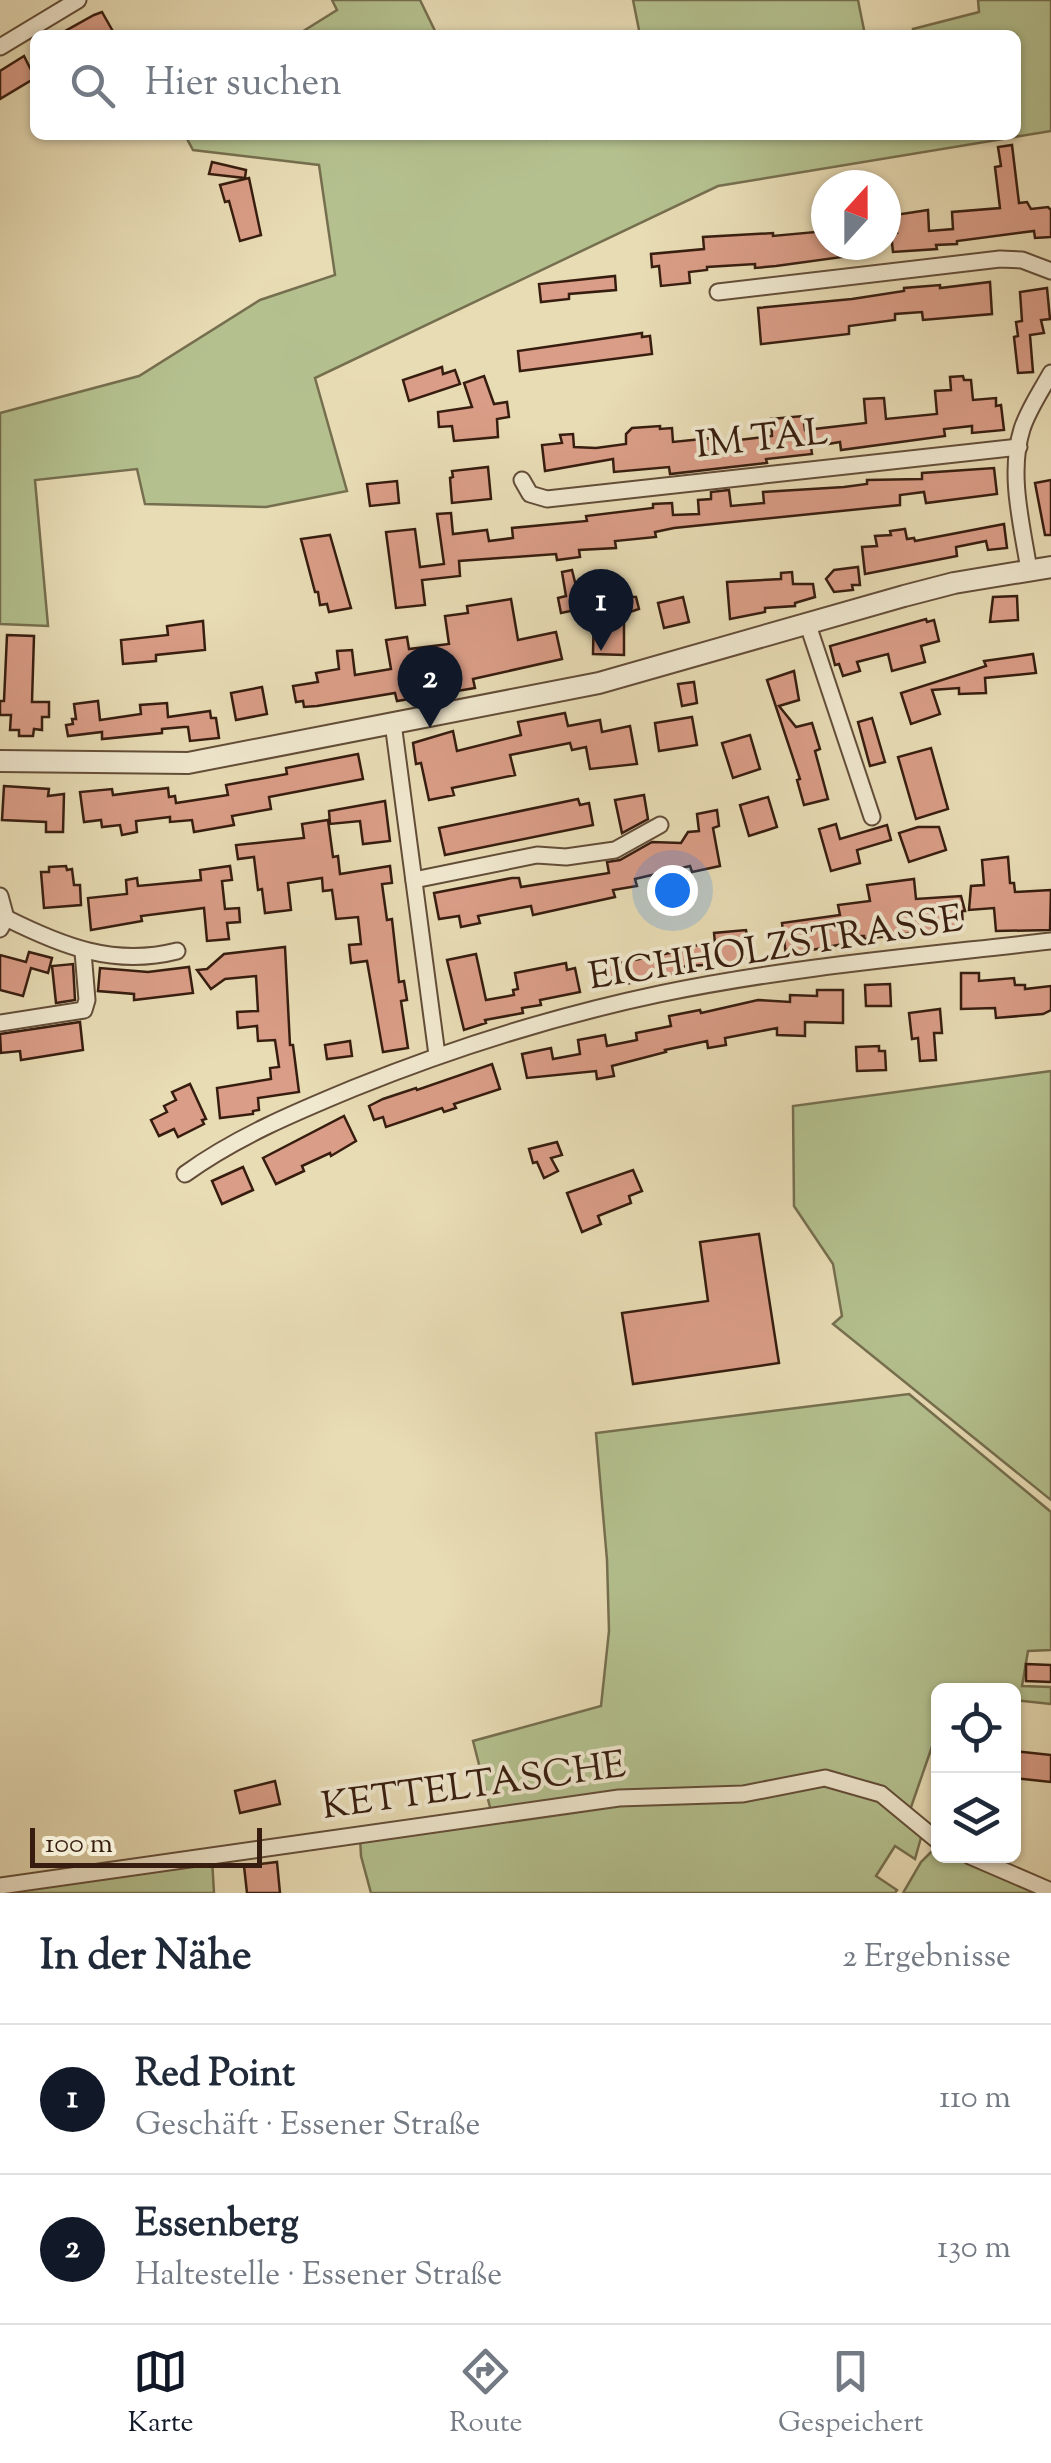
<!DOCTYPE html>
<html lang="de">
<head>
<meta charset="utf-8">
<style>
	:root { --surface:#fff; --page:#f2f2f3; --text:#1f2937; --muted:#747a83; --line:#e0e1e3; --accent:#111827 }
	body { margin:0; font-family:"Sorts Mill Goudy",serif; background:var(--page); color:var(--text) }
	.controls { position:absolute; right:30px; bottom:30px; display:grid; overflow:hidden; border-radius:15px; box-shadow:0 2px 8px #0004 }
	.controls button { width:90px; height:90px; display:grid; place-items:center; padding:0; border:0; border-bottom:2px solid var(--line); background:var(--surface); color:var(--text); font:50px sans-serif }
	.compass { position:absolute; left:811px; top:170px; width:90px; height:90px; border-radius:50%; background:var(--surface); box-shadow:0 2px 8px #0004; rotate:21deg }
	.scale { position:absolute; left:30px; bottom:25px; width:232px; box-sizing:border-box; padding-left:10px; border:5px solid #371d0f; border-top:0; font-size:28px; line-height:35px; white-space:nowrap; color:#371d0f; -webkit-text-stroke:8px #f0e8cf; paint-order:stroke }
	.you { position:absolute; left:672px; top:890px; width:35px; height:35px; margin:-25px; border:8px solid #fff; border-radius:50%; background:#1a73e8; box-shadow:0 0 0 15px #1a73e833 }
	.badge { display:grid; place-items:center; width:65px; height:65px; border-radius:50%; background:var(--accent); color:#fff; font-size:32px; font-weight:700 }
	.pin { position:absolute; translate:-50% -82px; filter:drop-shadow(0 2px 5px #0008) }
	.pin::after { content:''; position:absolute; top:52px; width:35px; height:30px; background:inherit; clip-path:polygon(0 0,100% 0,50% 100%) }
	.list { margin:0; padding:0; list-style:none }
	h2 { display:flex; justify-content:space-between; align-items:center; height:130px; margin:0; padding:0 40px; font-size:42px }
	h2 small { font-size:32px; font-weight:400; color:var(--muted) }
	.list li { display:grid; grid-template-columns:65px 1fr auto; gap:30px; align-items:center; box-sizing:border-box; height:150px; padding:0 40px; border-top:2px solid var(--line) }
	.list b { display:block; font-size:38px; white-space:nowrap }
	.list p { margin:0; font-size:32px; white-space:nowrap; color:var(--muted) }
	.list em { font-size:32px; font-style:normal; color:var(--muted) }
	.icon { flex:none; width:55px; height:55px; fill:none; stroke:currentColor; stroke-width:2; stroke-linecap:round; stroke-linejoin:round }
	.map { position:relative; flex:none; width:1051px; height:1893px; overflow:hidden }
	.search { position:absolute; background:var(--surface); box-shadow:0 2px 8px #0004; left:30px; right:30px; top:30px; height:110px; display:flex; align-items:center; gap:25px; box-sizing:border-box; padding:0 35px; border-radius:15px; color:var(--muted); font-size:38px }
	.sheet { height:430px; background:var(--surface) }
	nav { display:flex; justify-content:space-around; align-items:center; box-sizing:border-box; height:140px; border-top:2px solid var(--line); background:var(--surface); font-size:28px; color:var(--muted) }
	nav a { display:grid; justify-items:center; gap:5px }
	nav .on { color:var(--accent) }
	.map>svg:first-child { display:block }
	.green { fill:#b4c18f; stroke:#766f4f; stroke-width:2.5 }
	.building { fill:#da9d87; stroke:#371d0f; stroke-width:2.5 }
	.lines { fill:none; stroke-linecap:round; stroke-linejoin:round }
	.minor-casing { stroke:#634d38; stroke-width:19 }
	.tertiary-casing { stroke:#634d38; stroke-width:24 }
	.minor { stroke:#f0e8cf; stroke-width:15 }
	.tertiary { stroke:#f0e8cf; stroke-width:20 }
	.labels { text-anchor:middle; dominant-baseline:central; stroke-width:8; stroke-linejoin:round; paint-order:stroke }
	.street-label { font-size:38px; fill:#371d0f; stroke:#f0e8cf }
</style>
</head>
<body>
<div class="map">
<svg width="1051" height="1893" viewBox="0 0 1051 1893">
	<rect width="100%" height="100%" fill="#e8dcb5"/>
	<filter id="stains"><feTurbulence type="fractalNoise" baseFrequency=".002" numOctaves="4"/><feColorMatrix values="0 0 0 0 .2 0 0 0 0 .09 0 0 0 0 .02 0 0 0 .5 -.17"/></filter>
	<radialGradient id="worn" r=".72"><stop offset=".6" stop-color="#630" stop-opacity="0"/><stop offset="1" stop-color="#630" stop-opacity=".3"/></radialGradient>
	<g class="green">
		<path d="M332,0H420L437,35H297L337,10Z"/>
		<path d="M633,0H858L865,35H640Z"/>
		<path d="M978,0H1051V131L718,186L315,378L347,491L266,507L145,504L137,469L35,480L48,626L0,624V413L139,376L260,300L335,275L319,165L193,150L185,135H544L547,139L555,135H1016V35H914L913,29L979,12Z"/>
		<path d="M1051,1071V1500L833,1324L842,1316L833,1264L794,1206L793,1106Z"/>
		<path d="M909,1394L1051,1512V1650L1028,1651L1022,1686L1051,1687V1704L1014,1700V1690H938L935,1738L909,1813L826,1775L744,1791L491,1811L473,1741L601,1706L609,1631L607,1560L596,1433Z"/>
		<path d="M810,1782L870,1791L922,1834L915,1859L895,1846L876,1876L897,1890L895,1893H371L361,1856L360,1837Z"/>
		<path d="M937,1846L938,1856H957L1041,1893H903L921,1862Z"/>
		<path d="M212,1859L214,1893H0Z"/>
	</g>
	<g class="building">
		<path d="M102,12L115,35H58L94,15Z"/>
		<path d="M24,56L35,78L0,99V71Z"/>
		<path d="M1012,145L1019,203L1027,202L1031,209L1048,207L1051,210V237L1035,238L1034,231L957,241V244L936,245L937,249L893,252L891,234L897,233L895,215L928,210L929,231L953,229L952,212L1000,208L995,167L1001,166L998,147Z"/>
		<path d="M212,162L246,170L245,178L209,174Z"/>
		<path d="M249,178L261,235L240,241L229,201L225,202L220,185Z"/>
		<path d="M826,231V245H864V254L776,266L755,268V264L707,267V270L689,272L690,283L661,286L659,266L652,267L651,254L704,249L703,237L773,233V236Z"/>
		<path d="M615,276L616,290L569,294V299L541,302L539,284Z"/>
		<path d="M990,282L992,314L923,320L922,312L895,314V320L849,326V334L761,344L758,308L852,299L904,291V288L940,285V288Z"/>
		<path d="M1047,288L1050,319L1041,320L1044,333L1030,335L1033,372L1018,373L1014,337L1018,336L1016,322L1022,321L1020,292Z"/>
		<path d="M642,333V337L650,336L652,354L520,371L518,351Z"/>
		<path d="M442,367L443,374L455,370L460,384L409,401L403,380Z"/>
		<path d="M484,376L494,404L507,402L509,417L497,419L498,437L454,441L452,426L439,427L438,412L472,407L464,383Z"/>
		<path d="M963,376L964,380H971L973,400L996,398V406L1001,405L1004,430L972,433V426L944,429L945,436L841,450L840,442L811,447L812,454L766,459L767,463L670,474L669,467L614,472L613,459L545,471L542,445L562,443L560,435L573,434L574,447L596,448L626,444V434L632,428L660,426V429L672,428L673,442L713,438V443L772,436L771,419L803,416L805,430L866,423L864,399L884,398L886,419L937,414L935,391L951,390L950,377Z"/>
		<path d="M488,467L491,499L452,503L450,478L453,477L452,471Z"/>
		<path d="M994,468L997,494L926,503L924,492L900,495V505L674,528L655,532L656,537L615,541L616,548L579,550L580,557L557,560L556,554L459,561L460,576L422,580L425,605L396,608L386,532L415,529L420,567L444,564L437,514L451,513L453,534L487,530L489,541L513,538L512,528L587,521L586,516L653,508V504L672,503L673,515L699,514L698,500L711,499V492L729,490L731,506L764,503L763,492L844,487L867,484V480L922,479V473Z"/>
		<path d="M1051,480V535H1045L1035,483Z"/>
		<path d="M397,481L399,503L370,506L367,484Z"/>
		<path d="M1004,524L1007,548L988,550L986,541L956,547L957,556L865,574L862,547L877,546L875,536L891,535L890,531L905,529L907,539L914,538L915,541Z"/>
		<path d="M330,535L351,608L329,612L327,604L320,605L318,592H315L301,539Z"/>
		<path d="M858,567L860,585H852L853,590L834,592L826,579L834,570Z"/>
		<path d="M572,570L578,594L590,591L591,596L636,597L639,609L624,614V655L593,654L594,606L561,613L558,598L566,596L562,572Z"/>
		<path d="M792,572L793,584H813L815,597L795,603V606L765,608V612L730,619L727,582L781,579V573Z"/>
		<path d="M1017,596L1018,620L990,622L993,597Z"/>
		<path d="M683,597L689,622L664,628L658,603Z"/>
		<path d="M511,599L518,640L556,632L562,659L473,679L475,688L397,701L395,693L317,706L304,707L303,701L296,702L293,686L318,682L316,673L339,669L337,651L352,650L355,675L391,669L386,640L407,637L409,649L449,644L445,616L468,613L467,606Z"/>
		<path d="M926,619L927,622L934,620L939,641L921,646L925,662L892,671L888,654L857,662L860,671L843,676L839,664L835,665L830,646Z"/>
		<path d="M203,621L205,650L156,655V661L123,664L121,640L168,635L167,626Z"/>
		<path d="M7,635L34,636L32,702H49V717H42V730L34,729L33,736H19V730H10L11,715H0V701H4Z"/>
		<path d="M1033,654L1036,673L985,678L986,693L959,694V688L932,690L940,714L911,724L901,693L986,666L984,661Z"/>
		<path d="M794,671L799,700L779,706L796,727L812,723L820,749L815,751L828,799L804,805L797,780L800,779L767,680Z"/>
		<path d="M694,682L697,703L682,706L678,684Z"/>
		<path d="M262,687L267,714L236,720L231,693Z"/>
		<path d="M98,701L100,720L141,714L140,705L167,703L168,717L210,711L211,718H216L219,738L190,741L188,727H184L162,729V733L102,739V732L68,736L66,725L73,724L72,719H76L74,704Z"/>
		<path d="M565,713L568,726L600,720L602,732L630,726L637,764L590,769L586,747L572,750L570,743L510,755L515,775L452,788L454,795L429,800L421,763L416,764L413,743L453,731L457,751L521,735L518,722Z"/>
		<path d="M692,717L697,745L659,751L655,723Z"/>
		<path d="M872,718L885,762L870,766L858,722Z"/>
		<path d="M750,735L760,769L733,778L722,743Z"/>
		<path d="M931,748L948,809L916,819L898,757Z"/>
		<path d="M358,754L363,779L269,797L271,809L232,816L234,825L194,832L192,820L170,822V817L136,821L137,832L122,835L120,825L102,827L101,820L84,822L80,792L112,789L113,795L168,788L169,797L175,796L176,803L228,795L226,785L287,774L286,768Z"/>
		<path d="M4,786L49,789L48,796L64,794L63,832H46V822L2,820Z"/>
		<path d="M644,795L648,819L622,833L615,800Z"/>
		<path d="M768,797L777,827L749,836L740,805Z"/>
		<path d="M578,799L580,805L589,803L593,825L445,855L439,828Z"/>
		<path d="M385,801L390,841L363,844L360,821L330,824L329,811Z"/>
		<path d="M717,810L719,826L713,828L720,866L692,872L690,866L635,879L637,886L613,890L615,897L533,915L531,906L478,916L480,923L461,927L459,916L439,919L434,893L512,878H519L521,887L609,873L607,862L620,860L652,842L681,843L688,832L699,831L697,814Z"/>
		<path d="M328,820L333,857L338,856L340,874L390,866L392,883L382,884L387,920L392,919L399,982L404,981L407,1000L401,1001L408,1048L383,1052L367,961L351,963L349,945L361,944L358,917L336,919L332,890L323,891L322,878L288,883L291,910L265,913L262,889L258,890L254,857L238,859L236,845L304,838L302,824Z"/>
		<path d="M836,824L840,839L887,825L891,840L857,850L860,863L831,871L819,829Z"/>
		<path d="M918,827H939L946,850L909,862L899,833Z"/>
		<path d="M1008,857L1010,883H1014L1015,892L1051,890L1050,930L996,931L994,908L969,910L971,886L984,885L982,860Z"/>
		<path d="M66,866L67,870L72,869L74,885H80L81,905L44,908L41,872H49V867Z"/>
		<path d="M230,866L232,880L222,881L225,909L239,908L240,922L227,923L229,939L207,941L204,908L141,916L142,921L91,930L88,898L127,894L126,880L137,878L138,886L201,880L200,870Z"/>
		<path d="M914,879L916,899L961,896L965,911H962L963,927L864,939V936H843V944L786,955L782,923L840,915L838,905L870,901L867,885Z"/>
		<path d="M746,930L750,958L742,959L743,962L679,967L680,973L615,986L613,977L606,978L604,966L685,950V947L715,943L714,933Z"/>
		<path d="M285,947L290,1045H293L299,1092L258,1098L259,1110L253,1111V1114L220,1118L217,1088L271,1079L270,1068L279,1067L275,1040L258,1041L257,1026L238,1028L237,1012L258,1011L256,976L225,979L211,989L197,970L207,969L224,954Z"/>
		<path d="M29,952L52,958L48,973L31,968L23,996L0,990V955L26,962Z"/>
		<path d="M476,954L486,1000L514,995L513,990L518,989L515,973L566,963L567,970L575,968L580,992L540,1000L541,1005L522,1008L523,1013L485,1020L486,1023L464,1030L447,960Z"/>
		<path d="M73,964L75,1000L56,1003L52,966Z"/>
		<path d="M189,967L193,993L134,1000V994L98,991L100,968L148,972Z"/>
		<path d="M961,973H979V981L1014,978L1015,985H1025V989L1051,986V1010L1043,1014L996,1018L995,1008L961,1009Z"/>
		<path d="M890,984L891,1006H866L865,985Z"/>
		<path d="M817,990H843V1023L805,1022V1036L777,1035V1028L725,1038L726,1045L708,1048L707,1041L665,1050L666,1052L612,1066L614,1076L597,1079L596,1071L527,1078L522,1054L551,1048L553,1059L580,1054L578,1040L605,1035L607,1046L637,1040L636,1033L671,1026L669,1016L700,1010L701,1013L758,1000L790,1002V995L817,996Z"/>
		<path d="M940,1009L942,1033H934L936,1060L920,1061L918,1038L912,1039L909,1013Z"/>
		<path d="M80,1022L83,1050L21,1060L20,1051L1,1053L0,1034Z"/>
		<path d="M350,1041L352,1056L327,1059L325,1045Z"/>
		<path d="M879,1046V1051H885L886,1070L857,1071L856,1047Z"/>
		<path d="M492,1064L500,1089L454,1104L456,1108L444,1112L442,1108L386,1127L383,1117L374,1120L369,1106L383,1099L416,1088L417,1090Z"/>
		<path d="M190,1084L206,1119L202,1120L204,1124L178,1137L174,1129L159,1136L151,1120L167,1112L164,1106L176,1100L172,1092Z"/>
		<path d="M344,1116L356,1141L331,1156L330,1153L302,1166L304,1171L276,1184L263,1158Z"/>
		<path d="M557,1142L562,1155L551,1158L558,1171L544,1178L537,1162L533,1163L529,1149Z"/>
		<path d="M243,1167L253,1190L222,1204L212,1181Z"/>
		<path d="M633,1170L642,1191L629,1196L631,1203L598,1216L601,1224L582,1232L567,1193Z"/>
		<path d="M759,1234L779,1363L633,1384L622,1313L708,1301L700,1242Z"/>
		<path d="M1026,1664L1051,1665V1682L1026,1681Z"/>
		<path d="M1014,1751L1051,1755V1782L1014,1778Z"/>
		<path d="M275,1781L280,1804L240,1813L235,1791Z"/>
		<path d="M277,1862L280,1893H247L244,1866Z"/>
	</g>
	<g class="lines">
		<defs>
			<g id="minor">
				<path d="M0,47L78,0"/>
				<path d="M718,292L1000,259L1022,260L1051,271"/>
				<path d="M522,480L530,494L547,499L1019,447"/>
				<path d="M1029,570C1022,525 1008,474 1022,429C1028,410 1041,391 1051,373"/>
				<path d="M808,625L872,817"/>
				<path d="M393,723L437,1055"/>
				<path d="M414,880L537,855L566,857L615,850L660,825"/>
				<path d="M0,896L6,918L0,929"/>
				<path d="M6,918C62,946 114,967 177,951"/>
				<path d="M0,1023L84,1010L87,1000L83,952"/>
				<path d="M185,1174C236,1137 296,1112 354,1088C453,1048 555,1016 659,994C788,967 921,956 1051,941"/>
				<path d="M970,1856L1051,1891"/>
				<path d="M0,1886L619,1798L743,1794L825,1778L881,1794L938,1841"/>
			</g>
			<path id="tertiary" d="M0,761L188,763L599,683L904,596L954,583L1051,567"/>
		</defs>
		<use href="#minor" class="minor-casing"/>
		<use href="#tertiary" class="tertiary-casing"/>
		<use href="#minor" class="minor"/>
		<use href="#tertiary" class="tertiary"/>
	</g>
	<g class="labels">
		<g class="street-label">
			<text transform="translate(762 441) rotate(-6)">IM TAL</text>
			<text transform="translate(776 950) rotate(-9)">EICHHOLZSTRASSE</text>
			<text transform="translate(474 1788) rotate(-8)">KETTELTASCHE</text>
		</g>
	</g>
	<rect width="100%" height="100%" filter="url(#stains)"/>
	<rect width="100%" height="100%" fill="url(#worn)"/>
</svg>
<div class="controls">
<button><svg class="icon" aria-label="locate" viewBox="0 0 24 24"><circle cx="12" cy="12" r="6"/><path d="M12 2v4M12 18v4M2 12h4M18 12h4"/></svg></button>
<button><svg class="icon" aria-label="layers" viewBox="0 0 24 24"><path d="M12 4l9 5-9 5-9-5zM3 14l9 5 9-5"/></svg></button>
</div>
<svg class="compass" viewBox="-18 -18 36 36"><path d="M0-13l5 13h-10z" fill="#e53935"/><path d="M0 13l5-13h-10z" fill="#747a83"/></svg>
<div class="scale">100 m</div>
<div class="you"></div>
<div class="pin badge" style="left:601px;top:651px">1</div>
<div class="pin badge" style="left:430px;top:728px">2</div>
<div class="search"><svg class="icon" aria-label="search" viewBox="0 0 24 24"><circle cx="10" cy="10" r="6"/><path d="M15 15l6 6"/></svg>Hier suchen</div>
</div>
<section class="sheet">
<h2>In der Nähe<small>2 Ergebnisse</small></h2>
<ul class="list">
<li><span class="badge">1</span><div><b>Red Point</b><p>Geschäft · Essener Straße</p></div><em>110 m</em></li>
<li><span class="badge">2</span><div><b>Essenberg</b><p>Haltestelle · Essener Straße</p></div><em>130 m</em></li>
</ul>
</section>
<nav>
<a class="on"><svg class="icon" aria-label="map" viewBox="0 0 24 24"><path d="M3 6l6-2 6 2 6-2v14l-6 2-6-2-6 2zM9 4v14M15 6v14"/></svg>Karte</a>
<a><svg class="icon" aria-label="directions" viewBox="0 0 24 24"><path d="M12 3l9 9-9 9-9-9zM9 14v-3h6M13 9l2 2-2 2"/></svg>Route</a>
<a><svg class="icon" aria-label="saved" viewBox="0 0 24 24"><path d="M7 4h10v16l-5-4-5 4z"/></svg>Gespeichert</a>
</nav>
</body>
</html>
